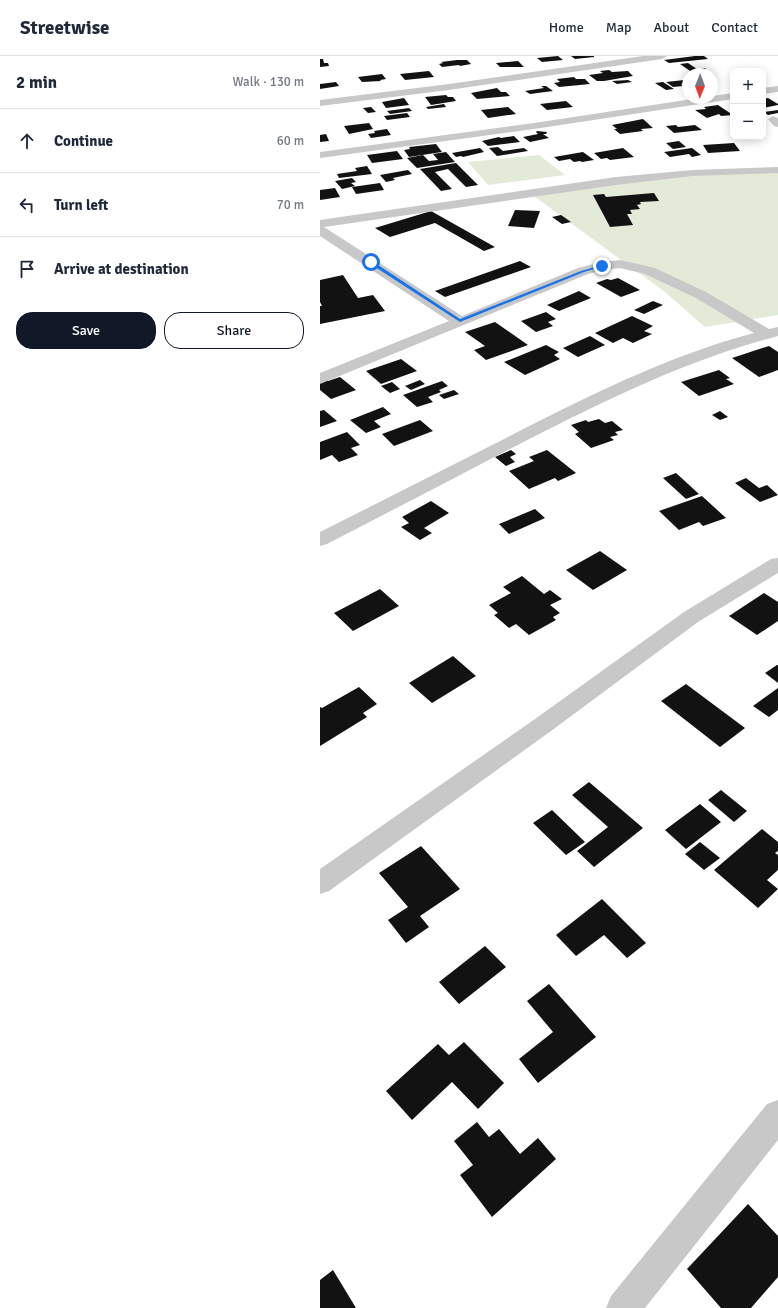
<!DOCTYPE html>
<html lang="en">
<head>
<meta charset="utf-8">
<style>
	:root { --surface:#fff; --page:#f6f6f7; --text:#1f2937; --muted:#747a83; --line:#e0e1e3; --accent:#111827 }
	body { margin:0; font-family:Signika,sans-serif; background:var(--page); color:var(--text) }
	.controls { position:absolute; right:12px; top:12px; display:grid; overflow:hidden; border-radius:8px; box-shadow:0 2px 10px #0003 }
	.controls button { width:36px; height:36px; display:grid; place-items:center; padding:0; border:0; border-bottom:1px solid var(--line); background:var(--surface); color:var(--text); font:20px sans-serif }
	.compass { position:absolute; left:362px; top:12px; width:36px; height:36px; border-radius:50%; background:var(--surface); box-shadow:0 2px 10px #0003; rotate:181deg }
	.stop { position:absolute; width:12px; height:12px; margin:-9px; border:3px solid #1a73e8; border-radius:50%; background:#fff }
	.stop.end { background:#1a73e8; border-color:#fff; box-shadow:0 1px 4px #0008 }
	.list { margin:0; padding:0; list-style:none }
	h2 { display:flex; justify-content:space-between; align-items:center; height:52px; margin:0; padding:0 16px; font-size:17px }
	h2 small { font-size:13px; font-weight:400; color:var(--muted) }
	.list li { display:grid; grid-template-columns:26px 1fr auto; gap:12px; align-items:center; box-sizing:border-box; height:64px; padding:0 16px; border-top:1px solid var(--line) }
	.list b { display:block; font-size:15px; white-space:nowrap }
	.list em { font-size:13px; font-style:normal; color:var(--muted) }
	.actions { display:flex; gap:8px; padding:12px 16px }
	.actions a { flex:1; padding:9px 0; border:1px solid var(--accent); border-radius:16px; text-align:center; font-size:14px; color:var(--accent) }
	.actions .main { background:var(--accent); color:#fff }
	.icon { flex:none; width:22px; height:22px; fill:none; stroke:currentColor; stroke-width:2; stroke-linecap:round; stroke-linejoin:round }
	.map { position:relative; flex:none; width:458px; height:1252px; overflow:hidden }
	header { display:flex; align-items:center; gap:24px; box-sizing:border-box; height:56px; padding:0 20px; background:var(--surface); border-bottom:1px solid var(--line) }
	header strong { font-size:19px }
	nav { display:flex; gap:22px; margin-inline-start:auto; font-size:14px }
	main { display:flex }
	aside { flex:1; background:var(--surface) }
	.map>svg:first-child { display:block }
	.green { fill:#e4ead8 }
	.building { fill:#121212 }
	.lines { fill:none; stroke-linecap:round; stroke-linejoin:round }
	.minor { fill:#c8c8c8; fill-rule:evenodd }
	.route { fill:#1a73e8 }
</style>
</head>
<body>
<header>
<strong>Streetwise</strong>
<nav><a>Home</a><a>Map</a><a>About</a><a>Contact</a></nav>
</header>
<main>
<aside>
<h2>2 min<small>Walk · 130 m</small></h2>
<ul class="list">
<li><svg class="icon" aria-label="ahead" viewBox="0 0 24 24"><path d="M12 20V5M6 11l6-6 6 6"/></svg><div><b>Continue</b></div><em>60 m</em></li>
<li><svg class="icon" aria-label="left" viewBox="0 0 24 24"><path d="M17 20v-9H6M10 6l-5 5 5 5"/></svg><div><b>Turn left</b></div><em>70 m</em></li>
<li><svg class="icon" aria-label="arrive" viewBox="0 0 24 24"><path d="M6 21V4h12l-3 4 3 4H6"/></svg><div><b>Arrive at destination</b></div></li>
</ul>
<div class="actions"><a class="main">Save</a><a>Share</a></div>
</aside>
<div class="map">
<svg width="458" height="1252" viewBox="0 0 458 1252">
	<rect width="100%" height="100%" fill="#fff"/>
	<g class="green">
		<path d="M219,99L245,119L168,129L148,106Z"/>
		<path d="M458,114V259L385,271L345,236L207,135L345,119Z"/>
	</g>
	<g class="building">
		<path d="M238,0L243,4L222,6L217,2Z"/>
		<path d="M251,0H274V1L255,3Z"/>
		<path d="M375,0H384L388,3L349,7L344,4Z"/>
		<path d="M0,3H3L4,7H8L9,10L0,11Z"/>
		<path d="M137,4H147L151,8L140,10L139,9L122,11L119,8L123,7L121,6Z"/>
		<path d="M198,5L204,11H180L176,7Z"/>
		<path d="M368,7L377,13L385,12L388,15L373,17L360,8Z"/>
		<path d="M289,14L292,16L308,15L313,20L284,25H277L269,19L283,17L280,15Z"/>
		<path d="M109,15L114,21L85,24L80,18Z"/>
		<path d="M62,18L66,23L60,24L61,25L42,26L38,21Z"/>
		<path d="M254,21L256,23H265L270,28L239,31L234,27L240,26L237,23Z"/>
		<path d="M308,24L312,26L297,28L292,25Z"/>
		<path d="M364,24L368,27L361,28L363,30L353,31L346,26Z"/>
		<path d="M16,26L19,30L0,33V28Z"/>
		<path d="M343,26L354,33L346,34L335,27Z"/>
		<path d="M221,30H226L233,35L210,38L205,35L224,32Z"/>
		<path d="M177,32L181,36H186L190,40L157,43L151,37Z"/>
		<path d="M126,39L128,41H133L136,45L111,49L105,41Z"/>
		<path d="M84,42L89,49L66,52L62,46Z"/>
		<path d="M448,42L458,48V49L443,52V43Z"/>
		<path d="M246,45L253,51L227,54L220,48Z"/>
		<path d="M124,48L126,51L108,53L106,51Z"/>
		<path d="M398,49L413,59L401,60L399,58L387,62L375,54L386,53L384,51Z"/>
		<path d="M51,51L56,56L48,57L43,52Z"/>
		<path d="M188,51L196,58L168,62L161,54Z"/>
		<path d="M89,52L92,55L70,58L67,55Z"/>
		<path d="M458,54V57L448,59L444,56Z"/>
		<path d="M87,57L90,61L67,64L64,60Z"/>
		<path d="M323,63L333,72L321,73L323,75L300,78L294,73H297L292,69Z"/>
		<path d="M49,67L53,73L29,78L24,70Z"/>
		<path d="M356,69L358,71L375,69L382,74L354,77L346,70Z"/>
		<path d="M67,73L71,79L51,82L48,78L55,77L54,75Z"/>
		<path d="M217,75L227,76L226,78H223L229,82L210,86L203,81L218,78L216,76Z"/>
		<path d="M6,78L9,85L0,86V79Z"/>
		<path d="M194,80L200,86L168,90L162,85L179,81L181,82Z"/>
		<path d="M359,85L366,91L353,93L346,87Z"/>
		<path d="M414,87L420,95L388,97L383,89Z"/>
		<path d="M116,88L122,96L89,101L84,94L90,93L89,91Z"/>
		<path d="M178,91L183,95L204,92L208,95L177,100L169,92Z"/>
		<path d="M160,92L164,96L143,101L141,100L136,101L132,97Z"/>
		<path d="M303,92L314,101L290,104L287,102L281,103L274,97Z"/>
		<path d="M372,92L381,99L372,101L369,98L350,101L344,96Z"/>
		<path d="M77,95L83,103L52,107L47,99Z"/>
		<path d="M126,96L135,106L97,112L87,102L103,99L109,105L118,104L113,98Z"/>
		<path d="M263,96L274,104L262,106L260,105L254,106L250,103L239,105L234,101Z"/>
		<path d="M136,107L158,129L146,131L128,113L115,116L132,133L121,135L100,113Z"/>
		<path d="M47,110L52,118L19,122L17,118L37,115L35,112Z"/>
		<path d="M88,114L92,118L73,122L75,124L66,126L60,119Z"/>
		<path d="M32,122L36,126L31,127L35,130L22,133L15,125Z"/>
		<path d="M60,127L64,134L36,138L32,131Z"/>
		<path d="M15,132L20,141L0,144V134Z"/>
		<path d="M334,137L339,145L320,146L321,148L317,149L320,153L310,154L312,158H307L313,169L290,171L273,139L284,138L286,141Z"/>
		<path d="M195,154L220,155L214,172L188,170Z"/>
		<path d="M111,155L175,191L164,195L115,167L70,181L55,172Z"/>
		<path d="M241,159L251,166L242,168L232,161Z"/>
		<path d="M200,205L211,211L125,241L115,235Z"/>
		<path d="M23,219L38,242L53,239L65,255L0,268V250H2L0,246V224Z"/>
		<path d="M298,222L320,234L301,241L276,227L287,223L291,224Z"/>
		<path d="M259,235L271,242L239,255L227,249Z"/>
		<path d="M333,245L343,249L324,258L314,254Z"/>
		<path d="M226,256L236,263L228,266L233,270L216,276L201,265Z"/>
		<path d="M312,260L333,270L324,275L332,278L313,287L303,282L293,287L275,277Z"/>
		<path d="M175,266L208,289L166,304L154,294L165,290L145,276Z"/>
		<path d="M270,280L285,289L258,301L243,292Z"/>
		<path d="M226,289L239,296L234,299L240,303L205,319L184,306Z"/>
		<path d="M449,290L458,296V314L439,321L412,302Z"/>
		<path d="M81,303L97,315L61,328L46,315Z"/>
		<path d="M399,314L410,322L406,323L414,328L379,340L361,326Z"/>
		<path d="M20,321L36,334L11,343L0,334V325L5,323L8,325Z"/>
		<path d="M100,324L105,328L91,334L85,330Z"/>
		<path d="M122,325L128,330L119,334L121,336L108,341L113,346L97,351L83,339Z"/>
		<path d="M72,326L80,333L70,337L61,330Z"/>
		<path d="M134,334L139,338L124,343L119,339Z"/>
		<path d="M63,351L71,358L54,365L61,371L46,377L30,364Z"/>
		<path d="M4,354L17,365L0,371V355Z"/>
		<path d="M400,355L408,361L400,364L392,359Z"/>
		<path d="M279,363L285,367L292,365L303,374L295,376L298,379L290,381L294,384L271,392L255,378L259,376L251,369L266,364L268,366Z"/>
		<path d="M100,364L113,375L74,390L62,378Z"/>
		<path d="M27,376L40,389L31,392L38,399L19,406L12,399L0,404V386Z"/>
		<path d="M191,394L196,398L190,401L195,406L186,410L175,401Z"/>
		<path d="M227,394L256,417L238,425L235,422L209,433L189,415L214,405L209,401Z"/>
		<path d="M356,417L379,438L366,443L343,422Z"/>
		<path d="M426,422L439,432L447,429L458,439L440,446L415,427Z"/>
		<path d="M382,440L406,462L383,470L379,466L359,474L339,455Z"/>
		<path d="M111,445L129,457L104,472L112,477L100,484L81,471L89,467L82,461Z"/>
		<path d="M215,453L225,462L189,478L179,468Z"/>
		<path d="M280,495L307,514L273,534L246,514Z"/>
		<path d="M202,520L224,538L230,534L242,543L230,549L240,557L233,561L236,564L209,579L196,568L189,572L174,559L178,557L169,549L191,537L183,531Z"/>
		<path d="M60,533L79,550L33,575L14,557Z"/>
		<path d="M444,537L458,546V565L437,579L409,560Z"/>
		<path d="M133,600L156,620L112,647L89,627Z"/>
		<path d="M457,609H458V627L445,617Z"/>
		<path d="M366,628L425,672L400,691L341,645Z"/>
		<path d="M39,631L57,648L43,657L47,661L0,690V651L2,652Z"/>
		<path d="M458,632V654L449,661L433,650Z"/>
		<path d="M269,726L323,772L274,811L257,795L288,771L252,739Z"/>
		<path d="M401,734L427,755L414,766L388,744Z"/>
		<path d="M380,748L401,766L366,793L345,774Z"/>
		<path d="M232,754L265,786L246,799L213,767Z"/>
		<path d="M442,773L458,786V795L455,797L458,799V814L447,824L458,833L438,852L394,814Z"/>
		<path d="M380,786L400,802L384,814L365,798Z"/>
		<path d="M101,790L140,833L100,860L109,871L86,887L68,864L88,851L59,817Z"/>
		<path d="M282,843L326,887L307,902L284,879L256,900L236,879Z"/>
		<path d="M165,890L186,911L139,948L119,926Z"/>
		<path d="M229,928L276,981L218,1027L199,1003L233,976L207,945Z"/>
		<path d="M144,986L184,1027L158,1053L132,1026L92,1064L66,1035L118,988L129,999Z"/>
		<path d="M157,1066L169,1081L179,1073L200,1098L218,1082L236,1103L172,1161L140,1119L153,1109L134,1085Z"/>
		<path d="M428,1148L458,1180V1221L431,1252H401L367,1213Z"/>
		<path d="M13,1214L36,1252H0V1224Z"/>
	</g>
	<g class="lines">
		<g class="minor">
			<path d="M323,0H347L342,3L129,34L0,50V44L129,28Z"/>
			<path d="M458,30V36L443,38V32Z"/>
			<path d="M413,37V43L214,73L0,102V96L214,67L379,42H392V40Z"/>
			<path d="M453,60L458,62V71L454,70L448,63Z"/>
			<path d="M458,111V117L372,120L296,129L4,171L142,260L258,212L282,206L300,204L335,212L386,236L449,273L458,271V280C362,305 274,350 186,395C127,426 67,457 7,488L0,490V476C62,445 124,413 186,382C266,341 347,300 434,277L376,242L325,218L300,212L283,214L268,218L0,328V317L129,265L0,180V164L296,121L372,114Z"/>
			<path d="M458,502V517L378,566L231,675L9,835L0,838V813L215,663L364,556L451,503Z"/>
			<path d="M458,1044V1084L325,1252H286L291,1240L447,1048Z"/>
		</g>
	</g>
	<path class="route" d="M49,205H52L140,263L261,215L282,209L284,210L264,216L140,266L49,207Z"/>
</svg>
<div class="controls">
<button>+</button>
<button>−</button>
</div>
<svg class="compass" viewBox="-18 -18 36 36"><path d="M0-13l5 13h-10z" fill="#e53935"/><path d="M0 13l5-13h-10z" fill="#747a83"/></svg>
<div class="stop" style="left:51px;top:206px"></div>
<div class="stop end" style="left:282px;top:210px"></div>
</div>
</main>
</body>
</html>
